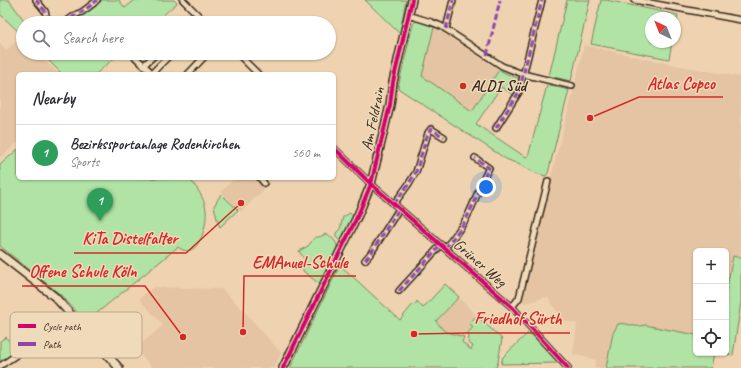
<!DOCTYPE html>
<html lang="en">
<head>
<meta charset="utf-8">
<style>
	:root { --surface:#fff; --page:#f7f7f7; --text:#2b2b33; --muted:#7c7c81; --line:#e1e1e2; --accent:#0f766e }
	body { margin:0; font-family:Caveat,sans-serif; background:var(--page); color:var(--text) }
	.controls { position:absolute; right:12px; bottom:12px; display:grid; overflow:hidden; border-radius:6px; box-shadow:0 1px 3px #0004 }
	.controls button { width:36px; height:36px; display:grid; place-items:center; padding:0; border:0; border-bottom:1px solid var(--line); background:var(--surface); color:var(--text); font:20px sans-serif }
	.compass { position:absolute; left:645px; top:12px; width:36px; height:36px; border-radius:50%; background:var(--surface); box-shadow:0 1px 3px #0004; rotate:317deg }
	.you { position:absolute; left:486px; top:187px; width:14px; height:14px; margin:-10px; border:3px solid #fff; border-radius:50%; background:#1a73e8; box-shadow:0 0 0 6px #1a73e833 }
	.badge { display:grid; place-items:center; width:26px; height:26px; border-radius:50%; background:var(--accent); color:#fff; font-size:13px; font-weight:700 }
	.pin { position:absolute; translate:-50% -33px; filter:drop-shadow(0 1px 2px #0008) }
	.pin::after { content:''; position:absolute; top:21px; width:14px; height:12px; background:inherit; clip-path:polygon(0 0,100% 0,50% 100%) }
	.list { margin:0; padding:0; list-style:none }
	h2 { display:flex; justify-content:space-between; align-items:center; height:52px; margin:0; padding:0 16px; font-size:17px }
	h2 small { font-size:13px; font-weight:400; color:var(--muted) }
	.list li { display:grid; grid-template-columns:26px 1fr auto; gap:12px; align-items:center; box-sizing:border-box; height:56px; padding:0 16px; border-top:1px solid var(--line) }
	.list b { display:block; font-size:15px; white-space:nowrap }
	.list p { margin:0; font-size:13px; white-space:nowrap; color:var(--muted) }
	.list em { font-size:13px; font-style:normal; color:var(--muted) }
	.icon { flex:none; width:22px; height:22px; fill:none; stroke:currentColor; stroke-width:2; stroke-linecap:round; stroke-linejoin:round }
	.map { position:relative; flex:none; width:741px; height:368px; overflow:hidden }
	.search { position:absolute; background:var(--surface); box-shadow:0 1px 3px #0004; left:16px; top:16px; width:320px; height:44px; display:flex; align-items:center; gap:10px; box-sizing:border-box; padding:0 14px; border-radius:22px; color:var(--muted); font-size:15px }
	.panel { position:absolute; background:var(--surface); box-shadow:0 1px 3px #0004; left:16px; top:72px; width:320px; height:108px; border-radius:6px }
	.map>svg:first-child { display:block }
	.built { fill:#e4c4a2 }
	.green { fill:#b0e3a4; stroke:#768661 }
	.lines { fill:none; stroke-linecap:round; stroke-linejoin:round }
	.street-casing { stroke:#3b2a1e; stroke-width:8 }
	.secondary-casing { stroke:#3b2a1e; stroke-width:10 }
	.street { stroke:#efdab9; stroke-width:5 }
	.secondary { stroke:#efdab9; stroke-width:7 }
	.quiet { stroke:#8e44ad; stroke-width:3; stroke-dasharray:6 3; stroke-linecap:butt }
	.cycleway-casing { stroke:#efdab9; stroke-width:6 }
	.cycleway { stroke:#d6006c; stroke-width:4 }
	.poi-dot { fill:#c8321e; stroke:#efdab9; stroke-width:1.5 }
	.labels { text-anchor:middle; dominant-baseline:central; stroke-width:3; stroke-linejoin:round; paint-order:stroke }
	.poi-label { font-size:16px; font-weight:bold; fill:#3b2a1e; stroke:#efdab9; text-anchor:start }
	.street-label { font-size:16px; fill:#3b2a1e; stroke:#efdab9 }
	.key { fill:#efdab9; stroke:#b9a58a; stroke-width:1 }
	.key-label { font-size:11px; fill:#3b2a1e }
	.leader { fill:none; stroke:#d62828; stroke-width:1.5 }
	.callout-dot { fill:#d62828; stroke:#efdab9; stroke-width:1.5 }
	.callout-label { font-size:17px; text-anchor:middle; font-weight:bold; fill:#d62828; stroke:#efdab9; stroke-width:3; stroke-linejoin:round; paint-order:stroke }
</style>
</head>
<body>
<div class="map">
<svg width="741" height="368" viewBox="0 0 741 368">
	<rect width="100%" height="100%" fill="#efd3b1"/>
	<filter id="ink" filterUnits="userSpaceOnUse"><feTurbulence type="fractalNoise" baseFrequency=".025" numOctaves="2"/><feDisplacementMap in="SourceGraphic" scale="8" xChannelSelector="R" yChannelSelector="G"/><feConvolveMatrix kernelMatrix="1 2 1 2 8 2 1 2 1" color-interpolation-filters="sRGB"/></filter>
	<g filter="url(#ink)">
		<g class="built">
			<path d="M434,27L499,70L472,111L422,76Z"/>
			<path d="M20,38L23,40V53H37L59,74H18V142L0,158V43L6,50Z"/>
			<path d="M584,45L670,64L741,77V258L733,256L726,292V251H696V335L639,327L623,324L613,333L606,368H594L596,360L573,354L577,324L563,320L547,297L525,303L521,299L549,185L575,84Z"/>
			<path d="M235,178H255L265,188L241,212L222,193V191Z"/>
			<path d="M153,287L222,289L245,312L281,353L274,368H153L135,349L163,325L139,299Z"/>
			<path d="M459,297L477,316L469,323L473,327L464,337L444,331L436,321Z"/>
		</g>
		<g class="green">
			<path d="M0,0H9L26,23H23V36L0,14Z"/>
			<path d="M102,0H119L125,8L135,0H174L177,3L154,23H71Z"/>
			<path d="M365,0H406L404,10L400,34Z"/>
			<path d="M567,0H590L571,81L549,76Z"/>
			<path d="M601,0H606L678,15L675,29V18H651V42H672L669,59L591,44Z"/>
			<path d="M416,21L434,27L422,76L472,111L499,70L505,73L520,79L518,89L515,96L501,87L476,124L524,156L528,157L547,85L569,90L548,173L546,176L538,174L518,164L506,159L399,89L398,87L413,24Z"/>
			<path d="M41,53H56L58,55L60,53H120L96,74H62Z"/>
			<path d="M18,149V178H189C197,188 204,197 206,210C208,224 198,263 178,247L86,322L61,295L0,246V165Z"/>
			<path d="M221,194L238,210L220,227L218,223L214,206Z"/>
			<path d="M350,213L354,217L343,239L341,241L339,240L336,237V233L340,229L343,217Z"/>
			<path d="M326,234C330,236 336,240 337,246C339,255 326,273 322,282L318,283L303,271V267L306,262L299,251L308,246L315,237H319Z"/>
			<path d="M733,256L741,258V302L733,355L714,353L711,368H606L613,333L618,324C629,322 634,329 645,325L696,335V353H726V292Z"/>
			<path d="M340,265L400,320L413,304L415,305L417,301L423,308L445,284L459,297L436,321L444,331L464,337L462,342L471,350L473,346L468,343L469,337L468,333L473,327L469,323L477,316L502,339L498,362L496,368H290Z"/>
			<path d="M529,332L558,363L501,364L503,357Z"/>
			<path d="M6,337L16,351L0,363V341Z"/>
		</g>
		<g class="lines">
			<defs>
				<g id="street">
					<path d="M36,0L45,11L47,18L51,23"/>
					<path d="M183,0L206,23"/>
					<path d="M634,0L741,20"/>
					<path d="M408,15L431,22L441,26L502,66L512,70L523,74L572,86"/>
					<path d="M64,23L77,14L82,12L94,3L97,0"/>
					<path d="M446,29L453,0"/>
					<path d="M131,53L152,73"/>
					<path d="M237,53L258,74"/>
					<path d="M144,65L157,53"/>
					<path d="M153,74L152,73L172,53"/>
					<path d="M188,74L208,53"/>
					<path d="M496,128L519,92L542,0"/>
					<path d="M334,148L371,184L512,307L568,368"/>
					<path d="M260,178L264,183"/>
					<path d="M394,204L408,185L416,172L428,133L431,129L444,137"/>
					<path d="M445,248C454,237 464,225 470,211C477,197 481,181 489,168L475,158"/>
					<path d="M365,260L371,253L399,209"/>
					<path d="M399,291L441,245"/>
					<path d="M512,307L519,298L548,181"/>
					<path d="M0,366L73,317"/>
				</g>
				<g id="secondary">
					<path d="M0,254L55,297L119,368"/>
					<path d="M283,368L358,215L371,184L390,105L393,82L412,0"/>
				</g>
			</defs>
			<use href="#street" class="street-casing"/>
			<use href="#secondary" class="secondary-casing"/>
			<use href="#street" class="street"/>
			<use href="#secondary" class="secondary"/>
			<g class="quiet">
				<path d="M36,0L45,11L47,18L51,23"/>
				<path d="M64,23L77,14L82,12L94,3L97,0"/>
				<path d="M446,29L453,0"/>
				<path d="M487,55L500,0"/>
				<path d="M496,128L519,92L542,0"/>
				<path d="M394,204L408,185L416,172L428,133L431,129L444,137"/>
				<path d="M445,248C454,237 464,225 470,211C477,197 481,181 489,168L475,158"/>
				<path d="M365,260L371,253L399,209"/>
				<path d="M399,291L441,245"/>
			</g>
			<defs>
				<g id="cycleway">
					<path d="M334,148L371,184L512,307L568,368"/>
					<path d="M283,368L358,215L371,184L390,105L393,82L412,0"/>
				</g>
			</defs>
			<use href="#cycleway" class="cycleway-casing"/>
			<use href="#cycleway" class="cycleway"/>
		</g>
	</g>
	<circle class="poi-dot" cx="463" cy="86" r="4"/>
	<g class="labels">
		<g class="poi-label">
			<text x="471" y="86">ALDI Süd</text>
		</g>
		<g class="street-label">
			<text transform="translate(373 119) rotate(-78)">Am Feldrain</text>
			<text transform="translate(480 263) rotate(41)">Grüner Weg</text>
		</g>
	</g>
	<rect x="10" y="312" width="132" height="46" rx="6" class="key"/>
	<rect x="18" y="324" width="18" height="4" fill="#d6006c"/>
	<rect x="18" y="342" width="18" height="4" fill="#8e44ad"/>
	<g class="key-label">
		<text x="43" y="330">Cycle path</text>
		<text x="43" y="348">Path</text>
	</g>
	<path class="leader" d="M590 118L639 97H723M241 203L186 253H74M243 332L244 276H356M183 337L145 286H22M414 334L466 333H570"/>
	<g class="callout-dot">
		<circle cx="590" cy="118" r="4"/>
		<circle cx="241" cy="203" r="4"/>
		<circle cx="243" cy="332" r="4"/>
		<circle cx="183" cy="337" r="4"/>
		<circle cx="414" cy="334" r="4"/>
	</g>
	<g class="callout-label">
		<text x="681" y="89">Atlas Copco</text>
		<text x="130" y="244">KiTa Distelfalter</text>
		<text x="300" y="268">EMAnuel-Schule</text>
		<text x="83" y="277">Offene Schule Köln</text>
		<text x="518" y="324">Friedhof Sürth</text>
	</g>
</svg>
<div class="controls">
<button>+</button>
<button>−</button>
<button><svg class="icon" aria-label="locate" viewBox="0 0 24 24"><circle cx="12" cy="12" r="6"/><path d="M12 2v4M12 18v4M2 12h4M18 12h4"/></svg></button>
</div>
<svg class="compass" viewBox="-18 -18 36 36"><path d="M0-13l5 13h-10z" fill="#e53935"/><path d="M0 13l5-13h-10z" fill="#7c7c81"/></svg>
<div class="you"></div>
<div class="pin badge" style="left:100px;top:221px;background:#2e9e5b">1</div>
<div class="search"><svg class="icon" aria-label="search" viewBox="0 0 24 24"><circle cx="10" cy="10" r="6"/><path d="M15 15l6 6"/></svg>Search here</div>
<section class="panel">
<h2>Nearby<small></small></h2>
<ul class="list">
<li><span class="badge" style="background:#2e9e5b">1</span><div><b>Bezirkssportanlage Rodenkirchen</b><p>Sports</p></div><em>560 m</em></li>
</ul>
</section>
</div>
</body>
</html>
